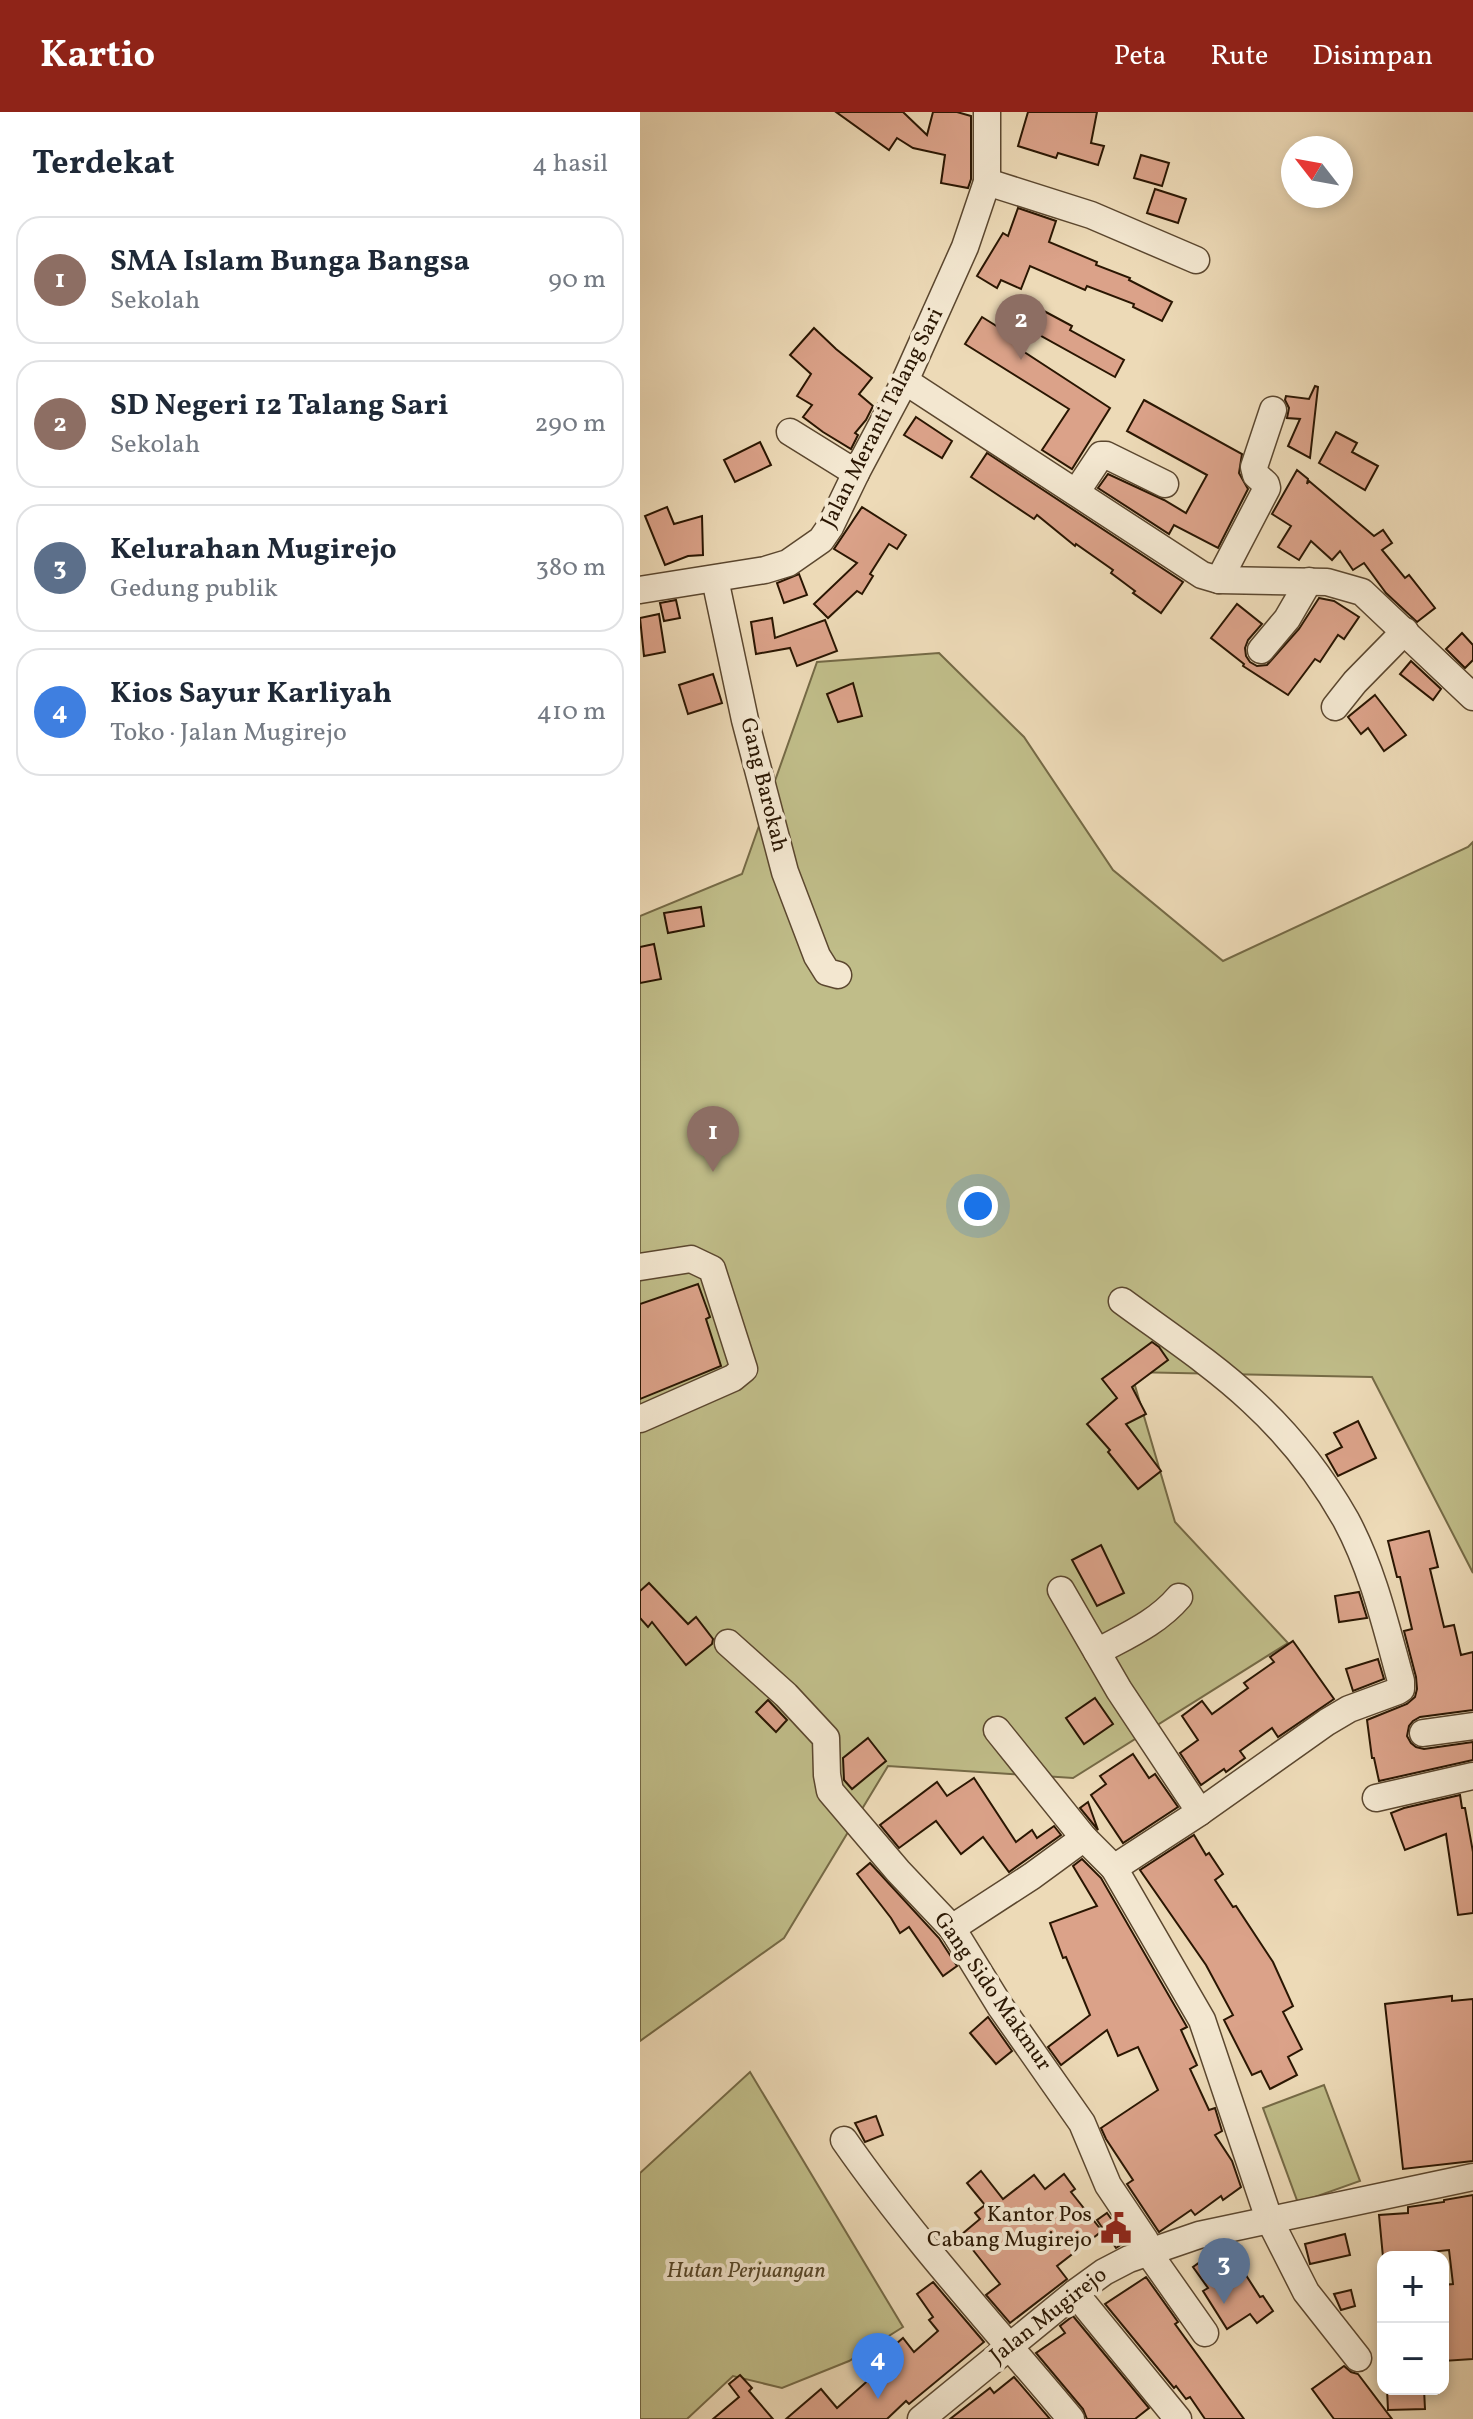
<!DOCTYPE html>
<html lang="id">
<head>
<meta charset="utf-8">
<style>
	:root { --surface:#fff; --page:#f2f2f3; --text:#1f2937; --muted:#747a83; --line:#e0e1e3; --accent:#8f2418 }
	body { margin:0; font-family:Vollkorn,serif; background:var(--page); color:var(--text) }
	.controls { position:absolute; right:24px; bottom:24px; display:grid; overflow:hidden; border-radius:16px; box-shadow:0 4px 12px #0003 }
	.controls button { width:72px; height:72px; display:grid; place-items:center; padding:0; border:0; border-bottom:2px solid var(--line); background:var(--surface); color:var(--text); font:40px sans-serif }
	.compass { position:absolute; left:641px; top:24px; width:72px; height:72px; border-radius:50%; background:var(--surface); box-shadow:0 4px 12px #0003; rotate:301deg }
	.you { position:absolute; left:338px; top:1094px; width:28px; height:28px; margin:-20px; border:6px solid #fff; border-radius:50%; background:#1a73e8; box-shadow:0 0 0 12px #1a73e833 }
	.badge { display:grid; place-items:center; width:52px; height:52px; border-radius:50%; background:var(--accent); color:#fff; font-size:26px; font-weight:700 }
	.pin { position:absolute; translate:-50% -66px; filter:drop-shadow(0 2px 4px #0008) }
	.pin::after { content:''; position:absolute; top:42px; width:28px; height:24px; background:inherit; clip-path:polygon(0 0,100% 0,50% 100%) }
	.list { margin:0; padding:0; list-style:none }
	h2 { display:flex; justify-content:space-between; align-items:center; height:104px; margin:0; padding:0 32px; font-size:34px }
	h2 small { font-size:26px; font-weight:400; color:var(--muted) }
	.list li { display:grid; grid-template-columns:52px 1fr auto; gap:24px; align-items:center; box-sizing:border-box; height:128px; margin:0 16px 16px; padding:0 16px; border:2px solid var(--line); border-radius:24px }
	.list b { display:block; font-size:30px; white-space:nowrap }
	.list p { margin:0; font-size:26px; white-space:nowrap; color:var(--muted) }
	.list em { font-size:26px; font-style:normal; color:var(--muted) }
	.map { position:relative; flex:none; width:833px; height:2307px; overflow:hidden }
	header { display:flex; align-items:center; gap:48px; box-sizing:border-box; height:112px; padding:0 40px; background:var(--accent); color:#fff }
	header strong { font-size:38px }
	nav { display:flex; gap:44px; margin-inline-start:auto; font-size:28px }
	main { display:flex }
	aside { flex:1; background:var(--surface) }
	.map>svg:first-child { display:block }
	.green { fill:#c0bd89; stroke:#756a46; stroke-width:2 }
	.building { fill:#dba289; stroke:#2a1602; stroke-width:2 }
	.lines { fill:none; stroke-linecap:round; stroke-linejoin:round }
	.minor-casing { stroke:#5b472f; stroke-width:29 }
	.minor { stroke:#f3e7d0; stroke-width:26 }
	.labels { text-anchor:middle; dominant-baseline:central; stroke-width:8; stroke-linejoin:round; paint-order:stroke }
	.street-label { font-size:22px; fill:#2a1602; stroke:#f3e7d0 }
	.poi-label { font-size:22px; fill:#2a1602; stroke:#f3e7d0; text-anchor:end }
	.park-label { font-size:22px; font-style:italic; fill:#57482a; stroke:#f3e7d0 }
</style>
</head>
<body>
<header>
<strong>Kartio</strong>
<nav><a>Peta</a><a>Rute</a><a>Disimpan</a></nav>
</header>
<main>
<aside>
<h2>Terdekat<small>4 hasil</small></h2>
<ul class="list">
<li><span class="badge" style="background:#8d6e63">1</span><div><b>SMA Islam Bunga Bangsa</b><p>Sekolah</p></div><em>90 m</em></li>
<li><span class="badge" style="background:#8d6e63">2</span><div><b>SD Negeri 12 Talang Sari</b><p>Sekolah</p></div><em>290 m</em></li>
<li><span class="badge" style="background:#5c6f8a">3</span><div><b>Kelurahan Mugirejo</b><p>Gedung publik</p></div><em>380 m</em></li>
<li><span class="badge" style="background:#3f7fe0">4</span><div><b>Kios Sayur Karliyah</b><p>Toko · Jalan Mugirejo</p></div><em>410 m</em></li>
</ul>
</aside>
<div class="map">
<svg width="833" height="2307" viewBox="0 0 833 2307">
	<rect width="100%" height="100%" fill="#eddab7"/>
	<filter id="stains"><feTurbulence type="fractalNoise" baseFrequency=".0025" numOctaves="4"/><feColorMatrix values="0 0 0 0 .2 0 0 0 0 .09 0 0 0 0 .02 0 0 0 .5 -.17"/></filter>
	<radialGradient id="worn" r=".72"><stop offset=".6" stop-color="#630" stop-opacity="0"/><stop offset="1" stop-color="#630" stop-opacity=".3"/></radialGradient>
	<g class="green">
		<path d="M299,541L384,625L473,758L583,849L828,735L833,730V1461L732,1265L491,1260L535,1410L648,1531L433,1666L248,1654L144,1826L0,1929V804L102,762L177,550Z"/>
		<path d="M110,1960L263,2215L209,2249L142,2276L93,2264L47,2307H0V2061Z"/>
		<path d="M684,1973L720,2069L658,2091L623,1996Z"/>
	</g>
	<g class="building">
		<path d="M196,0H263L287,23L293,0H317L331,4V67L328,76L301,71L305,43L273,36L257,26L249,38Z"/>
		<path d="M388,0H457L451,31L464,34L458,53L418,41L416,46L378,34Z"/>
		<path d="M501,43L529,51L522,74L494,66Z"/>
		<path d="M515,77L546,87L538,111L507,101Z"/>
		<path d="M378,96L416,109L409,130L457,150L456,153L490,166L489,168L532,190L522,209L493,195L494,192L447,174L445,178L390,154L381,177L361,168L357,176L337,164L363,121L368,124Z"/>
		<path d="M389,191L432,214L430,218L484,248L475,265L378,211Z"/>
		<path d="M342,205L379,228L375,234L470,296L432,357L402,338L429,297L325,232Z"/>
		<path d="M174,216L196,237L232,266L219,282L233,294L226,308L215,321L218,323L211,337L183,320L163,305L172,293L157,284L171,262L150,243Z"/>
		<path d="M675,274L678,275L670,346L648,334L660,307L647,306L649,296L645,288L646,284L669,287Z"/>
		<path d="M504,288L602,342L599,361L608,377L578,436L534,413L529,422L458,376L468,362L524,388L546,401L567,363L487,319Z"/>
		<path d="M276,305L312,329L302,346L264,323Z"/>
		<path d="M696,320L717,331L712,340L738,354L725,378L679,351Z"/>
		<path d="M120,330L131,353L95,370L84,348Z"/>
		<path d="M347,341L543,470L521,501L493,481L495,479L471,461L473,458L436,432L435,434L397,403L394,407L331,365Z"/>
		<path d="M657,358L668,367L667,372L669,369L734,424L743,418L752,431L742,438L765,466L769,463L795,496L777,510L746,481L724,451L713,458L700,439L692,448L671,429L659,448L638,435L651,414L632,402Z"/>
		<path d="M27,395L34,412L62,404L63,443L48,444L25,453L5,404Z"/>
		<path d="M222,395L266,423L257,437L249,432L230,462L233,464L222,482L217,479L188,506L174,492L217,451L194,437Z"/>
		<path d="M159,462L167,483L144,491L137,471Z"/>
		<path d="M679,486L694,489L719,505L704,527L698,523L680,550L675,547L648,583L603,554L604,552L571,526L597,492L622,512L608,528L605,536L606,544L610,550L617,554L627,553L659,517Z"/>
		<path d="M36,488L40,506L24,509L20,491Z"/>
		<path d="M19,502L25,540L4,544L0,506Z"/>
		<path d="M132,506L135,526L185,508L197,539L157,554L150,536L116,542L111,510Z"/>
		<path d="M822,521L833,533V548L825,556L806,537Z"/>
		<path d="M771,549L801,577L793,588L760,562Z"/>
		<path d="M73,562L82,591L48,602L39,573Z"/>
		<path d="M213,571L222,604L198,610L187,582Z"/>
		<path d="M735,583L766,623L744,639L728,616L721,622L708,605Z"/>
		<path d="M61,795L64,814L28,821L24,801Z"/>
		<path d="M14,832L21,867L0,871V835Z"/>
		<path d="M58,1172L70,1205L66,1207L81,1254L0,1287V1192Z"/>
		<path d="M512,1230L519,1235L528,1248L492,1275L506,1302L486,1312L521,1359L498,1377L468,1340L470,1338L447,1312L477,1286L462,1267Z"/>
		<path d="M718,1309L736,1346L698,1364L686,1343L702,1335L694,1321Z"/>
		<path d="M789,1419L798,1455L790,1457L804,1515L814,1513L821,1543L833,1540V1598L780,1605L773,1609L769,1614L767,1624L771,1631L776,1635L784,1637L833,1630V1648L739,1669L734,1646H732L727,1608L767,1592L775,1585L777,1577L776,1565L764,1519L772,1517L760,1465H757L748,1429Z"/>
		<path d="M461,1433L484,1481L457,1494L432,1448Z"/>
		<path d="M9,1471L48,1512L56,1505L73,1527L72,1532L46,1553L12,1510L8,1515L0,1506V1479Z"/>
		<path d="M719,1480L727,1506L699,1510L695,1484Z"/>
		<path d="M653,1529L694,1587L638,1625L632,1616L600,1639L605,1646L586,1660L584,1657L561,1673L540,1641L558,1628L542,1604L562,1589L572,1602L608,1576L604,1571L634,1550L630,1545Z"/>
		<path d="M738,1547L744,1567L713,1579L706,1557Z"/>
		<path d="M455,1586L473,1612L444,1632L426,1606Z"/>
		<path d="M128,1588L147,1608L136,1620L116,1600Z"/>
		<path d="M228,1626L246,1649L212,1677L204,1668L203,1646Z"/>
		<path d="M493,1642L509,1666L515,1662L538,1695L483,1731L451,1683L466,1672L460,1664Z"/>
		<path d="M334,1666L376,1730L392,1718L397,1726L414,1714L421,1723L369,1760L343,1725L321,1742L296,1709L259,1736L240,1713L297,1670L307,1684Z"/>
		<path d="M820,1683L822,1696H825L833,1740V1801L818,1803L806,1722L765,1738L751,1701L764,1696Z"/>
		<path d="M448,1690L458,1718L440,1696Z"/>
		<path d="M554,1723L566,1743L569,1741L583,1762L575,1768L593,1795L596,1794L633,1850L653,1894L643,1900L662,1937L648,1945L657,1963L630,1977L621,1959L612,1963L584,1908L593,1903L566,1853L500,1758Z"/>
		<path d="M442,1747L461,1766L547,1915L541,1918L557,1953L550,1957L569,1998L575,1996L582,2019L575,2023L592,2049L601,2075L583,2088L581,2084L555,2103L551,2098L519,2120L487,2072L493,2068L466,2027L461,2016L518,1978L498,1935L478,1944L467,1918L421,1953L408,1935L450,1903L426,1845L423,1846L410,1811L457,1794L433,1754Z"/>
		<path d="M230,1751L299,1826L317,1854L303,1864L269,1815L260,1821L251,1806L217,1762Z"/>
		<path d="M812,1884V1889L833,1887V2049L763,2057L745,1892Z"/>
		<path d="M348,1905L372,1939L356,1952L330,1921Z"/>
		<path d="M236,2004L243,2023L225,2030L215,2011Z"/>
		<path d="M341,2059L363,2087L394,2063L405,2077L424,2062L435,2077L431,2080L462,2119L417,2154L427,2167L370,2211L346,2183L360,2172L321,2123L340,2107L335,2101L345,2093L327,2071Z"/>
		<path d="M833,2083V2247L803,2249V2173L813,2172L809,2138L769,2142L770,2145H743L739,2103L768,2101V2095L804,2090V2088Z"/>
		<path d="M467,2101L487,2129L476,2136L457,2108Z"/>
		<path d="M705,2122L710,2143L670,2152L665,2132Z"/>
		<path d="M567,2145L573,2155L585,2147L596,2162L602,2157L620,2185L623,2184L633,2199L617,2211L610,2202L587,2217L563,2179L568,2176L553,2155Z"/>
		<path d="M506,2165L538,2210L535,2212L604,2307H565L550,2285L546,2287L536,2274L534,2276L465,2192Z"/>
		<path d="M293,2170L344,2230L269,2292L266,2289L247,2307H146L181,2277L197,2296L241,2257L235,2250L263,2226L274,2240L298,2219L289,2208L293,2205L277,2182Z"/>
		<path d="M711,2178L715,2194L701,2198L694,2182Z"/>
		<path d="M433,2204L509,2296L495,2307H447L443,2297L396,2241L425,2221L420,2214Z"/>
		<path d="M704,2254L711,2260L718,2262L752,2307H694L672,2277Z"/>
		<path d="M100,2263L112,2276L109,2279L133,2307H73L99,2285L89,2272Z"/>
		<path d="M374,2265L410,2307H310L350,2276L354,2281Z"/>
		<path d="M747,2277H784L785,2297L748,2298Z"/>
	</g>
	<g class="lines">
		<defs>
			<g id="minor">
				<path d="M347,70L451,103L556,148"/>
				<path d="M265,269L562,463L579,468L687,470L722,480L833,585"/>
				<path d="M150,320L216,361"/>
				<path d="M437,379L461,343H466L525,372"/>
				<path d="M75,467L105,608L145,760L177,844L187,860L198,863"/>
				<path d="M579,468L627,376L626,372L616,363L614,355L633,298"/>
				<path d="M0,478L125,458L148,451L181,428L190,415L216,361L265,269L325,135L347,70V0"/>
				<path d="M621,538L647,507L669,469"/>
				<path d="M695,595L715,570L765,519"/>
				<path d="M0,1155L51,1147L72,1157L104,1257L93,1266L0,1307"/>
				<path d="M482,1189C524,1220 574,1253 612,1289C649,1323 681,1364 706,1408C733,1458 746,1515 761,1569V1577L758,1579L709,1597L687,1610L560,1700L474,1756L562,1908L629,2107L666,2180L718,2246"/>
				<path d="M421,1478L479,1578L560,1700"/>
				<path d="M88,1531L146,1583L186,1626L187,1663L190,1679L258,1759L312,1816L360,1894L442,2011L468,2073L505,2128L508,2140L565,2221"/>
				<path d="M457,1540C486,1524 517,1511 539,1485"/>
				<path d="M357,1618L444,1726L474,1756"/>
				<path d="M783,1621L833,1614"/>
				<path d="M736,1686L833,1664"/>
				<path d="M312,1816L392,1764L444,1726"/>
				<path d="M204,2028C273,2127 354,2215 431,2307"/>
				<path d="M435,2181L538,2307"/>
				<path d="M281,2307L435,2181L464,2160L489,2147L559,2123L833,2065"/>
			</g>
		</defs>
		<use href="#minor" class="minor-casing"/>
		<use href="#minor" class="minor"/>
	</g>
	<defs>
		<symbol id="civic-bare" viewBox="-9 -9 18 18"><path d="M-.6-6.5H3V-4.5H.6V-3L4-1V1h2V6H-6V1h2V-1L-.6-3ZM-1.2 2.5V6h2.4V2.5Z" fill="#8f2418" stroke="#f3e7d0" stroke-width="2.5" paint-order="stroke"/></symbol>
	</defs>
	<g fill-rule="evenodd">
		<use href="#civic-bare" x="454" y="2094" width="44" height="44"/>
	</g>
	<g class="labels">
		<g class="street-label">
			<text transform="translate(243 306) rotate(-63)">Jalan Meranti Talang Sari</text>
			<text transform="translate(123 673) rotate(76)">Gang Barokah</text>
			<text transform="translate(352 1880) rotate(55)">Gang Sido Makmur</text>
			<text transform="translate(409 2204) rotate(-38)">Jalan Mugirejo</text>
		</g>
		<g class="poi-label">
			<text x="452" y="2103">Kantor Pos<tspan x="452" dy="25">Cabang Mugirejo</tspan></text>
		</g>
		<g class="park-label">
			<text x="106" y="2159">Hutan Perjuangan</text>
		</g>
	</g>
	<rect width="100%" height="100%" filter="url(#stains)"/>
	<rect width="100%" height="100%" fill="url(#worn)"/>
</svg>
<div class="controls">
<button>+</button>
<button>−</button>
</div>
<svg class="compass" viewBox="-18 -18 36 36"><path d="M0-13l5 13h-10z" fill="#e53935"/><path d="M0 13l5-13h-10z" fill="#747a83"/></svg>
<div class="you"></div>
<div class="pin badge" style="left:73px;top:1060px;background:#8d6e63">1</div>
<div class="pin badge" style="left:381px;top:248px;background:#8d6e63">2</div>
<div class="pin badge" style="left:584px;top:2192px;background:#5c6f8a">3</div>
<div class="pin badge" style="left:238px;top:2287px;background:#3f7fe0">4</div>
</div>
</main>
</body>
</html>
